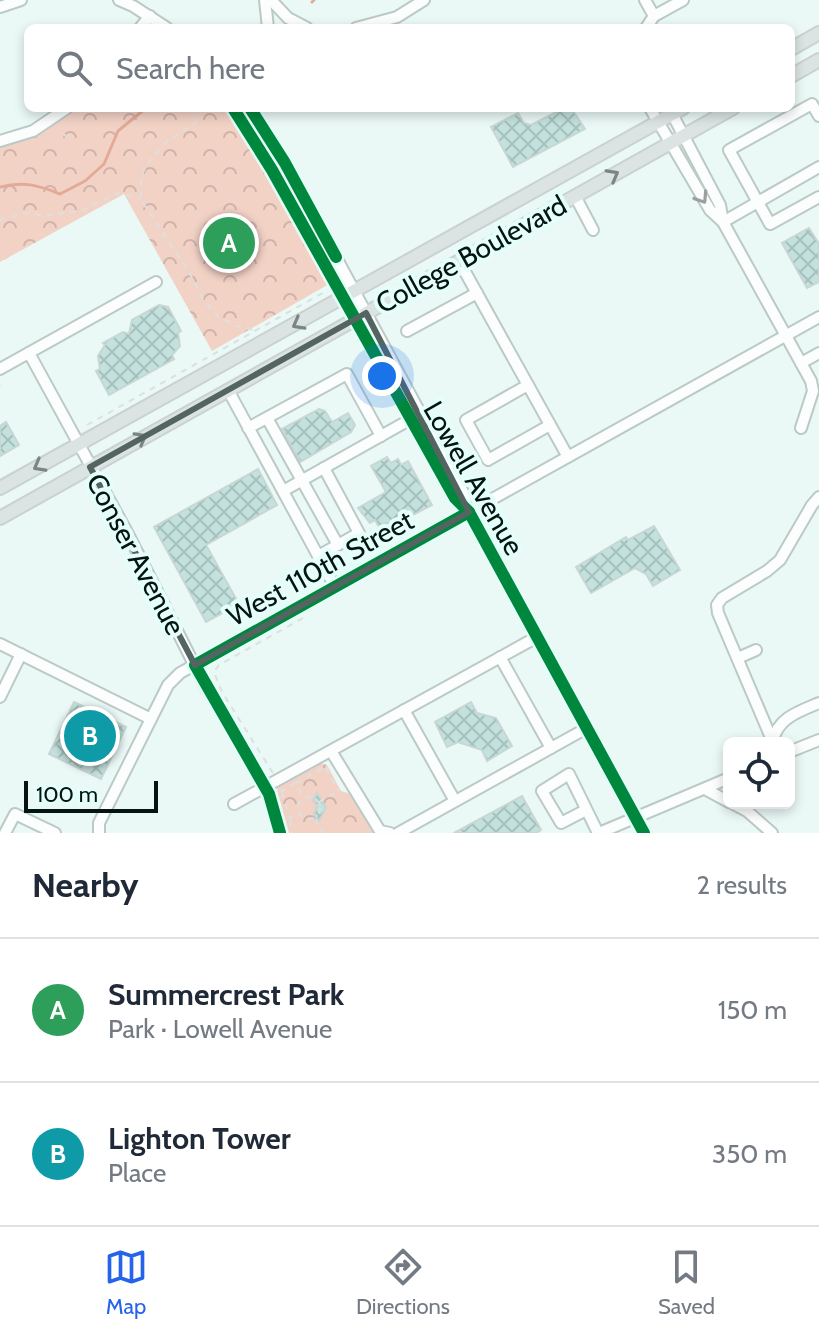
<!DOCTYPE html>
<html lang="en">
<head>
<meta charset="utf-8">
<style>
	:root { --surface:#fff; --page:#f6f6f7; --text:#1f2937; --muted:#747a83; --line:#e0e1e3; --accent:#2563eb }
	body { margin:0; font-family:Cabin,sans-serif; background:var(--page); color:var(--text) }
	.controls { position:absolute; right:24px; bottom:24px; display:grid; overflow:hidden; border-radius:12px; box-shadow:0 4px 12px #0003 }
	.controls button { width:72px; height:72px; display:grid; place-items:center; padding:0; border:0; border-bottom:2px solid var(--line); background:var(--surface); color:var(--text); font:40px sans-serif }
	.scale { position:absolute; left:24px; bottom:20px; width:134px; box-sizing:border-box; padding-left:8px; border:4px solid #041411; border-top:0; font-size:22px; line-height:28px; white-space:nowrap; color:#041411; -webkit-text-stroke:6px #e4fef9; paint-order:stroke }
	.you { position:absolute; left:382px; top:376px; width:28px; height:28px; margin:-20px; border:6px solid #fff; border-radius:50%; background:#1a73e8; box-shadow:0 0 0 12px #1a73e833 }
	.badge { display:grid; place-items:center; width:52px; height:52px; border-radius:50%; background:var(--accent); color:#fff; font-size:26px; font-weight:700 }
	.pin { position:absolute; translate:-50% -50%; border:4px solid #fff; box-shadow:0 2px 8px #0006 }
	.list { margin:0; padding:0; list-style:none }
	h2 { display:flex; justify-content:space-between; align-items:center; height:104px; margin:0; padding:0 32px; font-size:34px }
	h2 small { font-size:26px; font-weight:400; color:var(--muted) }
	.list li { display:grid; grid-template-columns:52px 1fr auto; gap:24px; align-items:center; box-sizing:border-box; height:144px; padding:0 32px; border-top:2px solid var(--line) }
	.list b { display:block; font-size:30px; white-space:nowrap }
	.list p { margin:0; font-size:26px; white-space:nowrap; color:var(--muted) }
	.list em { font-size:26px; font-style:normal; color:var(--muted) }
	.icon { flex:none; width:44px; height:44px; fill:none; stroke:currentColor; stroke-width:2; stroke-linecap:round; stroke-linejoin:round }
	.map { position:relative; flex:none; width:819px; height:833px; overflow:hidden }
	.search { position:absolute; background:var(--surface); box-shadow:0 4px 12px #0003; left:24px; right:24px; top:24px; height:88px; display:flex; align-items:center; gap:20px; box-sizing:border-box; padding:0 28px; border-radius:12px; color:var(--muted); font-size:30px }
	.sheet { height:392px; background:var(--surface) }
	nav { display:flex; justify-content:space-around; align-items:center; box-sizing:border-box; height:112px; border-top:2px solid var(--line); background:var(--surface); font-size:22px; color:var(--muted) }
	nav a { display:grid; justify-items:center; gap:4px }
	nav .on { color:var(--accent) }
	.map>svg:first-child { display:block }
	.park { fill:url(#park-crowns) }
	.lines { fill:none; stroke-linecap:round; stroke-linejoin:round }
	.stream { stroke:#e4aa98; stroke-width:3 }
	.building { fill:url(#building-cross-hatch); stroke:#c8d7d4; stroke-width:2 }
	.minor-casing { stroke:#bbc9c7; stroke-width:14 }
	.major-casing { stroke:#cad2d1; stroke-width:16 }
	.path { stroke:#dce0df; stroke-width:2; stroke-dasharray:6 6; stroke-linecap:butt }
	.minor { stroke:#fcfefe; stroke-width:10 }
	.major { stroke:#dbe4e3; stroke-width:12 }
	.cycleway-casing { stroke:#e4fef9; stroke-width:17 }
	.cycleway { stroke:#00873e; stroke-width:12 }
	.oneway { stroke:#7a8684 }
	.oneway2 { stroke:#99a09f }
	.marked { fill:none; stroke:#546461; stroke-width:6; stroke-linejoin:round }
	.labels { text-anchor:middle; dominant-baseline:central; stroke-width:8; stroke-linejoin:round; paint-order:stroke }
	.street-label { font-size:28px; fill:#041411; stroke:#e4fef9 }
</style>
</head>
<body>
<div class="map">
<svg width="819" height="833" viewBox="0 0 819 833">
	<defs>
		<pattern id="park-crowns" width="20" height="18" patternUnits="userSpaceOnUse" patternTransform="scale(2)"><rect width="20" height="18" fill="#f3d2c6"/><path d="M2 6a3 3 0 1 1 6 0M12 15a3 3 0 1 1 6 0" fill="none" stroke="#cfb3a9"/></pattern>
		<pattern id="building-cross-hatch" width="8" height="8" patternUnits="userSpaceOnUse" patternTransform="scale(2)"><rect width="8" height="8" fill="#c3e1dd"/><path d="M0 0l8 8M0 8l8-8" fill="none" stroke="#a6c0bd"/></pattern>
	</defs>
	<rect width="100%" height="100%" fill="#eaf8f6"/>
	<g class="park">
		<path d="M77,108H226L266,168L329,284L212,351L124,194L0,262V147C31,141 52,127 77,108Z"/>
		<path d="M320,763L327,765L341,791L351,794L373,833H289L277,790L279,785Z"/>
	</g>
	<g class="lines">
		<g class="stream">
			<path d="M312,2L314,0"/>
			<path d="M0,187C23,181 38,185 60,194L85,181L104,164L118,131L146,108"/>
		</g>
	</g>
	<g class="building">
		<path d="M564,108H571L585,129L513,167L491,127L518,113L524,123L531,125Z"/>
		<path d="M809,228L819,244V282L807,288L782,243Z"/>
		<path d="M159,305L168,307L181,331L178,333L180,346L172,355L174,359L109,395L96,371L100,369L98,356L105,345L103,343L123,332L129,334L132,320Z"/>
		<path d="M319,409L325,411L332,422L348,413L355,425L351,432L300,462L282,429Z"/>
		<path d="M6,422L19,445L0,456V426Z"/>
		<path d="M387,457L391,463L398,459L401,465L408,461L432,505L388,528L385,523L379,527L375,520L370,523L358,508L386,492L371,466Z"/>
		<path d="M258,469L277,505L206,545L239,604L206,622L154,527Z"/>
		<path d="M654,526L680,570L653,586L646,574L635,568L591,593L576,567L626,537L628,540Z"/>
		<path d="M74,702L126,727L101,779L49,754Z"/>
		<path d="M471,702L477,713L496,718L512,746L487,761L482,750L458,742L447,747L435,722Z"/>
		<path d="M317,793L326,808L319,821L314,814L317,806L313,800Z"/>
		<path d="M522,796L541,830L536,833H454Z"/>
	</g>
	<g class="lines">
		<defs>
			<g id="minor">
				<path d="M119,0L133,6L167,28"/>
				<path d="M265,0L268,28"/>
				<path d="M271,0L288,18L307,28"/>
				<path d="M645,0L654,16L646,28"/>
				<path d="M0,7L21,0"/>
				<path d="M654,16L683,0"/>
				<path d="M140,28L150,16"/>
				<path d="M356,28L397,17L424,0"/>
				<path d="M233,108L272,170L455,498L469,512L644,833"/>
				<path d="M250,108L285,163L464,494L468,510"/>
				<path d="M650,108L710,210L723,222L811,381L813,391L801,428"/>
				<path d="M669,108L720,205L723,222"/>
				<path d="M819,116L812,104L729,150L770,224L819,197"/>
				<path d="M0,141L33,131L67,108"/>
				<path d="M575,196L593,230"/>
				<path d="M723,222L819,167"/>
				<path d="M459,261L568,457"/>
				<path d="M407,331L477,293"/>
				<path d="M29,353L128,534L204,684L266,787L276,814L280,833"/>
				<path d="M801,363L819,353"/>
				<path d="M0,369L156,282"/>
				<path d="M528,385L466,420L488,460L550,425"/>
				<path d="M228,390L335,587"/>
				<path d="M267,418L338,545"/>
				<path d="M248,428L347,374L381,436"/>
				<path d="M283,491L411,419"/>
				<path d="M318,556L359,533L324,468"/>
				<path d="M0,644L151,719"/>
				<path d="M500,657L551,748L587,728"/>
				<path d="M738,658L756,650"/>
				<path d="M0,697L21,654"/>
				<path d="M404,710L455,801"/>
				<path d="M772,740L718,613L717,605L722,598L767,571L780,560L812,505L819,497"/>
				<path d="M773,741C777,718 800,711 819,703"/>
				<path d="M331,751L380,831L390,833"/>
				<path d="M789,752L819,740"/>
				<path d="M705,789L729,802"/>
				<path d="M732,803L747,811L772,833"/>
				<path d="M234,804L537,637"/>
				<path d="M586,810L561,823L542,791L569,774L598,833"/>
				<path d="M5,833L15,814L55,833"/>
				<path d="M99,833V823L168,685L180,673L819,317"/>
				<path d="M398,833L551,748"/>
				<path d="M599,833L729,778"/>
			</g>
			<g id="major">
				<path d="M791,49L819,33"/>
				<path d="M791,76L819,60"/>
				<path d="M0,488L683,108"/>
				<path d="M0,518L733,108"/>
			</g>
		</defs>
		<use href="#minor" class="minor-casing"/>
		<use href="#major" class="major-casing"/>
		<g class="path">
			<path d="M199,108L196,122L165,143L146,166L141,177V200L190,274L204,301L218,316L236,326L254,330"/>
			<path d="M62,133L67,137"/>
			<path d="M0,220L30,212L42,216L80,211L118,193L140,199"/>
			<path d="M0,385V386"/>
			<path d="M87,425L328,290"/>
			<path d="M326,768L339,791"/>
			<path d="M273,773L222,692L214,672L219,665L303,618"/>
			<path d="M296,783L327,766"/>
			<path d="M281,789L282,791L295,783L304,798"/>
			<path d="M282,792L290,818L298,814"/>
			<circle cx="309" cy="808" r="11"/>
			<path d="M319,802L341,790"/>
			<path d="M315,819L323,833"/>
			<path d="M290,820L292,833"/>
		</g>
		<use href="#minor" class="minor"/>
		<use href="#major" class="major"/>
		<defs>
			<g id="cycleway">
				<path d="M233,108L272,170L455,498L469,512L644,833"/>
				<path d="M250,108L285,163L336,257"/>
				<path d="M280,833L269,794L195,665L469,512"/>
			</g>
		</defs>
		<use href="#cycleway" class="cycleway-casing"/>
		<use href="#cycleway" class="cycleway"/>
	</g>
	<defs><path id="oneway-chevron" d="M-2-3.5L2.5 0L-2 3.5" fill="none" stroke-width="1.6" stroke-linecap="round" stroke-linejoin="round" transform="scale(2)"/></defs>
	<g class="oneway">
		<use href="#oneway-chevron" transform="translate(613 175) rotate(-29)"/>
		<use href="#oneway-chevron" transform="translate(298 324) rotate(151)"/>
		<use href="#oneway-chevron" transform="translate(141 438) rotate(-29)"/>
		<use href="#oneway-chevron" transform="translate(39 466) rotate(151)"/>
	</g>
	<use class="oneway2" href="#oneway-chevron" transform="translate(702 198) rotate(57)"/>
	<path class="marked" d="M366,313L469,512L195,665L90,467Z"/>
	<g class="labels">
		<g class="street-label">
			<text transform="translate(471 254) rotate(-29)">College Boulevard</text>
			<text transform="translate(474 478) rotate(60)">Lowell Avenue</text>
			<text transform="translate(136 554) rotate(62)">Conser Avenue</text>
			<text transform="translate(320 568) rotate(-29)">West 110th Street</text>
		</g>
	</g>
</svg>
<div class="controls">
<button><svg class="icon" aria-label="locate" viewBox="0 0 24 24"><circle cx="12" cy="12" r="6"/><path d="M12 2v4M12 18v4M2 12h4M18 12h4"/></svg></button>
</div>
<div class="scale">100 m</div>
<div class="you"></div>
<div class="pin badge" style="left:229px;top:243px;background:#2e9e5b">A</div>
<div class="pin badge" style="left:90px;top:736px;background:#0f9aa8">B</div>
<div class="search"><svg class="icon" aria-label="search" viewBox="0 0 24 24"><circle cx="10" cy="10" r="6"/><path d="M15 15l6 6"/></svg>Search here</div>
</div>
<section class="sheet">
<h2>Nearby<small>2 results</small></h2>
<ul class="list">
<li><span class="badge" style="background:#2e9e5b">A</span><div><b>Summercrest Park</b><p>Park · Lowell Avenue</p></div><em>150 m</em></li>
<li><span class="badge" style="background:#0f9aa8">B</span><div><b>Lighton Tower</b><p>Place</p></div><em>350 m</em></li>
</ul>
</section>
<nav>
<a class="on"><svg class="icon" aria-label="map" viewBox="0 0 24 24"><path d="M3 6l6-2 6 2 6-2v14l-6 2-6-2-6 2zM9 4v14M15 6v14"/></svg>Map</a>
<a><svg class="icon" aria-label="directions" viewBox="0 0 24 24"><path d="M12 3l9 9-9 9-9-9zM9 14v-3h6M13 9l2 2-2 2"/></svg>Directions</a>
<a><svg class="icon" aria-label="saved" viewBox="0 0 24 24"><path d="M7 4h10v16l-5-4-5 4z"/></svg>Saved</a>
</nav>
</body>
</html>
